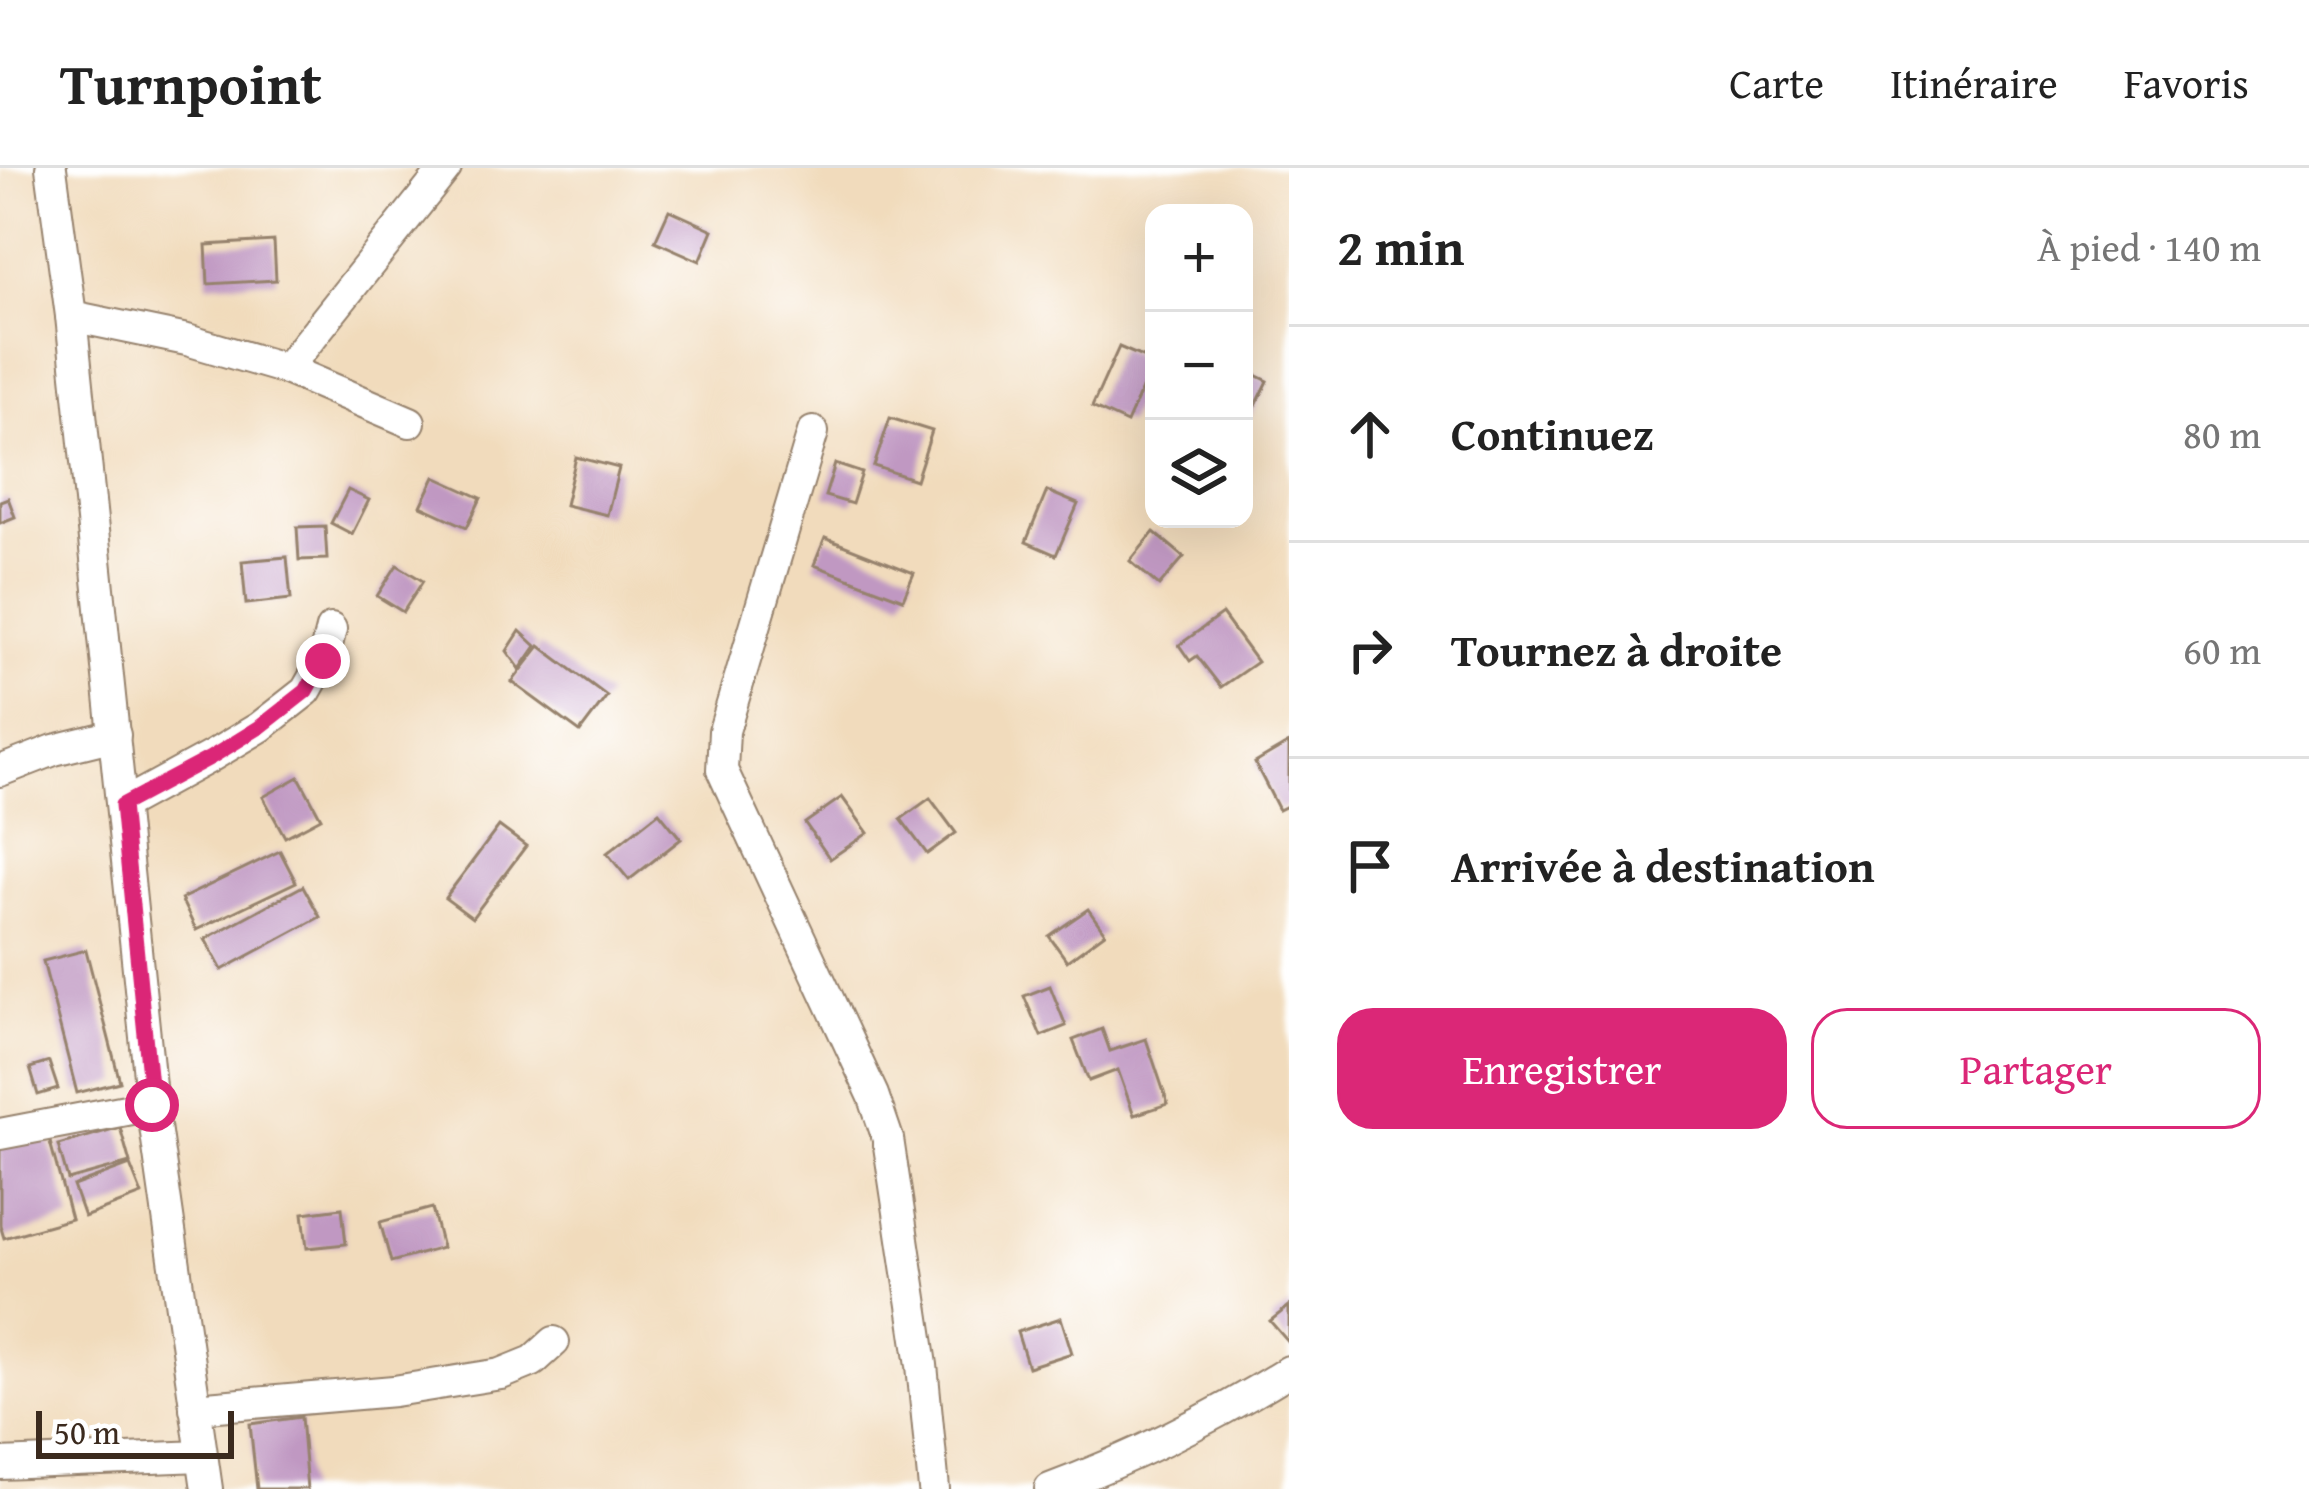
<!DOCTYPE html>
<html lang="fr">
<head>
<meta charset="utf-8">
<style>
	:root { --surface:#fff; --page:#f2f2f2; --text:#222; --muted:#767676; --line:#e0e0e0; --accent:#db2777 }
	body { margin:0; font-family:"Gentium Book Plus",serif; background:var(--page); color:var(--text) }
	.controls { position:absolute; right:36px; top:36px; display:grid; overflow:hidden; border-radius:24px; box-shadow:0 12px 48px #0002 }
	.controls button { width:108px; height:108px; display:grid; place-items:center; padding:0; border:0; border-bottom:3px solid var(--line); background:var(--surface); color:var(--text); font:60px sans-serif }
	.scale { position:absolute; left:36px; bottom:30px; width:198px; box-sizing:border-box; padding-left:12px; border:6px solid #3b2a1e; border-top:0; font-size:33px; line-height:42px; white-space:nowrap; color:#3b2a1e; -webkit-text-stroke:9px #fff; paint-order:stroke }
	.stop { position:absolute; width:36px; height:36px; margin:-27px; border:9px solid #db2777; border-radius:50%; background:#fff }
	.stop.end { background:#db2777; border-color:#fff; box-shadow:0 3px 12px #0008 }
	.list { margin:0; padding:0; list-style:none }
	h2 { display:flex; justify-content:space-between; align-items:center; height:156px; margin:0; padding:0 48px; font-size:51px }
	h2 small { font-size:39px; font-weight:400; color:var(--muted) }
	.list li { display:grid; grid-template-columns:78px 1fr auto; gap:36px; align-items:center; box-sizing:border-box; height:216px; padding:0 48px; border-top:3px solid var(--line) }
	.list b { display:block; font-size:45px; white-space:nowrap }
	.list em { font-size:39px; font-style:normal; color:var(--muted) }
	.actions { display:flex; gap:24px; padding:36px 48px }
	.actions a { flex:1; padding:27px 0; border:3px solid var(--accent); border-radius:36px; text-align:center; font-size:42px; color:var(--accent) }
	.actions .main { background:var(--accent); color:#fff }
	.icon { flex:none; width:66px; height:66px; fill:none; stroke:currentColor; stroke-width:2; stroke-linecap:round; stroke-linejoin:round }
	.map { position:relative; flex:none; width:1289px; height:1321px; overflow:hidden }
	header { display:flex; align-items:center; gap:72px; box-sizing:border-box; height:168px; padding:0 60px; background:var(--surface); border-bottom:3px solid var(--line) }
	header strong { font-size:57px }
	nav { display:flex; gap:66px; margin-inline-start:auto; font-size:42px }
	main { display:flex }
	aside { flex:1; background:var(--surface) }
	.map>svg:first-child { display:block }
	.building { fill:#c098c2 }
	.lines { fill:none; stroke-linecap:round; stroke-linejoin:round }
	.minor-casing { stroke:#96826d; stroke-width:34 }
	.minor { stroke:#fff; stroke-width:30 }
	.route { stroke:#db2777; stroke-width:15 }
</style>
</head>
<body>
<header>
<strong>Turnpoint</strong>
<nav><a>Carte</a><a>Itinéraire</a><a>Favoris</a></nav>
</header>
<main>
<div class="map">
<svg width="1289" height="1321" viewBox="0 0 1289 1321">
	<rect width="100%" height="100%" fill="#fff"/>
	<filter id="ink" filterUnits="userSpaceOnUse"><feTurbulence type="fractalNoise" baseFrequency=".00833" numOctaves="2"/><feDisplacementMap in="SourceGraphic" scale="24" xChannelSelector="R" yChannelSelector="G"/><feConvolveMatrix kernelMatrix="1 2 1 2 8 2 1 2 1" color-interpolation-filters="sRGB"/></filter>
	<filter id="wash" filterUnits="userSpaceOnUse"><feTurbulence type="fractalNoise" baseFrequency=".004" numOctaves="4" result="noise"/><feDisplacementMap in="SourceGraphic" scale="48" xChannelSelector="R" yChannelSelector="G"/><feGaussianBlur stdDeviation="2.7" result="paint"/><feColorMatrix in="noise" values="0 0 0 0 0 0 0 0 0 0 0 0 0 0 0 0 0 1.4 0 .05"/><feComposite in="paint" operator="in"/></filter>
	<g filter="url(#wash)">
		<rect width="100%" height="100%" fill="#f1dbbc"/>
		<g id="blocks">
			<g class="building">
				<path d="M669,42L713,62L700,93L655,73Z"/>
				<path d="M274,73L276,112L208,116L206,77Z"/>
				<path d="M1119,179L1154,194L1127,255L1092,239Z"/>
				<path d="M1244,201L1268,213L1251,248L1244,245Z"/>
				<path d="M890,250L932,263L916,312L874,298Z"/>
				<path d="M576,289L619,300L607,347L565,337Z"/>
				<path d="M835,296L862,305L852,336L825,328Z"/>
				<path d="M435,309L481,330L467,359L421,338Z"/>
				<path d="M348,322L369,332L352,366L331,355Z"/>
				<path d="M1047,323L1078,336L1056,387L1026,374Z"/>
				<path d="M8,330L15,349L0,355V333Z"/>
				<path d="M325,358L327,391L299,392L297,359Z"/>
				<path d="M1154,364L1184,389L1159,418L1130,393Z"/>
				<path d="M825,370L914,405L903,431L814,397Z"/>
				<path d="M287,389L291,431L246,436L242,393Z"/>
				<path d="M397,397L423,413L403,444L377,428Z"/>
				<path d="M1222,446L1257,494L1221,519L1197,488L1190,493L1179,477Z"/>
				<path d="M520,463L536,478L520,501L507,483Z"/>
				<path d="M540,478L607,528L580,564L512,514Z"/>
				<path d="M1289,575V637L1279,642L1255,595Z"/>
				<path d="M299,609L321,650L285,669L263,629Z"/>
				<path d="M842,629L868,665L830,691L805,655Z"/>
				<path d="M930,630L956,665L927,686L901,651Z"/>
				<path d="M659,644L681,671L629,712L607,685Z"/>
				<path d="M499,658L526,678L472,750L445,730Z"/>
				<path d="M280,683L296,714L196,762L181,731Z"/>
				<path d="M303,718L320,749L222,802L205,771Z"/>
				<path d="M1088,741L1105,765L1067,793L1049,768Z"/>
				<path d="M86,782L120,914L77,925L43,793Z"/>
				<path d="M1050,818L1066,858L1041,868L1024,828Z"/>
				<path d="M1102,861L1110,883L1146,871L1168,936L1134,947L1118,902L1089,913L1073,872Z"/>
				<path d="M49,894L58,921L38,927L30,900Z"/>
				<path d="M120,959L130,995L68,1012L58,977Z"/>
				<path d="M47,963L71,1051L4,1070L0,1057V976Z"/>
				<path d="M130,997L142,1027L84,1049L73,1018Z"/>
				<path d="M342,1040L346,1076L307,1080L303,1045Z"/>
				<path d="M432,1040L442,1080L391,1094L380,1054Z"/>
				<path d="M1289,1138V1175L1270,1153Z"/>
				<path d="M1061,1150L1072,1185L1028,1199L1017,1164Z"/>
				<path d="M301,1249L307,1321H257L250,1256Z"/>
			</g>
		</g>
	</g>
	<g filter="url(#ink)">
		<use href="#blocks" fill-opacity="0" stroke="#96826d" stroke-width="3"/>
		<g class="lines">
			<defs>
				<g id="minor">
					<path d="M51,0L71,148L152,937L207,1321"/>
					<path d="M71,148L187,172L286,201L410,254"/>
					<path d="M286,201L446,0"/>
					<path d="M813,264L724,563L722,602L873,927L888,971L922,1197L934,1321"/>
					<path d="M0,603L54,582L115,567"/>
					<path d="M122,637L210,589L260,559L306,523L323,493L331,461"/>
					<path d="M0,966L152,937"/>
					<path d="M195,1240L394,1223L501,1206L533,1193L554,1174"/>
					<path d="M0,1296L202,1288"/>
					<path d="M1050,1321C1136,1289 1211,1251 1289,1203"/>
				</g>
			</defs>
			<use href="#minor" class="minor-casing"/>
			<use href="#minor" class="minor"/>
		</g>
	</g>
	<g class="lines" filter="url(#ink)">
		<path class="route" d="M152,937L122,637L210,590L260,559L306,523L323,493"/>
	</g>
</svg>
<div class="controls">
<button>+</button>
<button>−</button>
<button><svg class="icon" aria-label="layers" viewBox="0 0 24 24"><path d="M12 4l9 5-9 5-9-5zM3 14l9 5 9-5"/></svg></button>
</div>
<div class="scale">50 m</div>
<div class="stop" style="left:152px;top:937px"></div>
<div class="stop end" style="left:323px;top:493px"></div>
</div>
<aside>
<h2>2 min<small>À pied · 140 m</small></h2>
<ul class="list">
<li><svg class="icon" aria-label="ahead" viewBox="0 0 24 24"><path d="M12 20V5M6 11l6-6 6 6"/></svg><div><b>Continuez</b></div><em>80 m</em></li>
<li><svg class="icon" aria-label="right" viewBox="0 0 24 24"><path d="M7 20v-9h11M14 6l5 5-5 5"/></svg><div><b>Tournez à droite</b></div><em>60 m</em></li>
<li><svg class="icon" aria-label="arrive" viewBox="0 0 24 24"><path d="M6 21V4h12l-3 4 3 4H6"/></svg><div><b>Arrivée à destination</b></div></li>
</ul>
<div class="actions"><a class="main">Enregistrer</a><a>Partager</a></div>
</aside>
</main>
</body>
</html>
